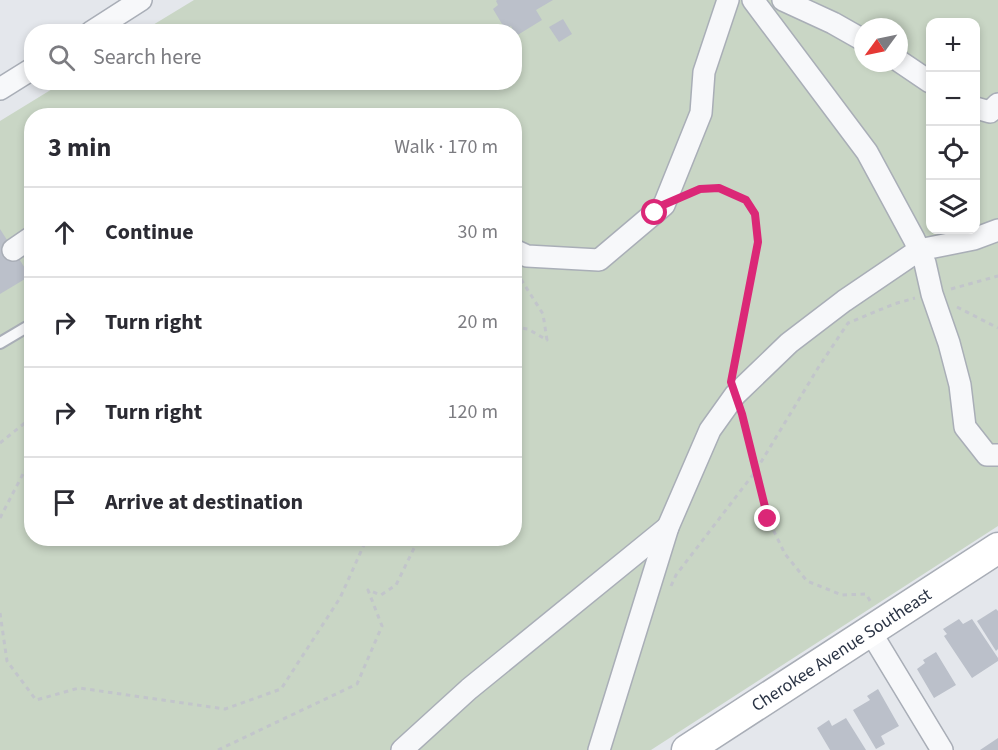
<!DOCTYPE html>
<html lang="en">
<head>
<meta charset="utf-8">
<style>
	:root { --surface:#fff; --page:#f7f7f7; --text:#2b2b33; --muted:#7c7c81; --line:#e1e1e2 }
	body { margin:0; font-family:"Source Sans 3",sans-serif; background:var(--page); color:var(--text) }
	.controls { position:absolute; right:18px; top:18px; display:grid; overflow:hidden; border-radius:12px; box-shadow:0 3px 9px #0003 }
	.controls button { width:54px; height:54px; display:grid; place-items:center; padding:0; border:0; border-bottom:2px solid var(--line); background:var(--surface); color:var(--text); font:30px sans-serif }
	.compass { position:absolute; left:854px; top:18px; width:54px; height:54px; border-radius:50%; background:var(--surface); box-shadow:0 3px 9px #0003; rotate:237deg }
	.stop { position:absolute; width:18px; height:18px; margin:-14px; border:4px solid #db2777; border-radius:50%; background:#fff }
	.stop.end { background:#db2777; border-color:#fff; box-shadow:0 2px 6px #0008 }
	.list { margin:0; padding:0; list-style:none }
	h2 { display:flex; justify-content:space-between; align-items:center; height:78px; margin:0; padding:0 24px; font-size:26px }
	h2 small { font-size:20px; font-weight:400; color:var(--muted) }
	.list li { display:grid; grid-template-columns:39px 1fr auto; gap:18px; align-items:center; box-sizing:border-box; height:90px; padding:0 24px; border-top:2px solid var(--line) }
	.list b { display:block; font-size:22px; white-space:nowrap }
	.list em { font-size:20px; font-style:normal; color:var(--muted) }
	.icon { flex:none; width:33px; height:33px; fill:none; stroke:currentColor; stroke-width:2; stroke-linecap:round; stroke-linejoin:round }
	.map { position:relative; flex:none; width:998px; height:750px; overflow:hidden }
	.search { position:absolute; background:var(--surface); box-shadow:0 3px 9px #0003; left:24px; top:24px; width:498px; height:66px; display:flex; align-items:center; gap:15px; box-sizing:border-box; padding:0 21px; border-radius:24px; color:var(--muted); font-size:22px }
	.panel { position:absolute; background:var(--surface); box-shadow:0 3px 9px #0003; left:24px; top:108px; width:498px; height:438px; border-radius:24px }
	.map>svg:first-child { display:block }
	.green { fill:#c9d6c5; fill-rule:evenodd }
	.building { fill:#bbc0ca }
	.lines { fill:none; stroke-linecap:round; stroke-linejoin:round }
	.lane-casing { stroke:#a9aeb7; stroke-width:14 }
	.street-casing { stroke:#a9aeb7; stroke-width:24 }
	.secondary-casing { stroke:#a9aeb7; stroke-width:33 }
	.path { stroke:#c2c5cb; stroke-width:3; stroke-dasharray:4.5 4.5; stroke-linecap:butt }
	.lane { stroke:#f7f8fa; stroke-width:10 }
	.street { stroke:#f7f8fa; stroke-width:21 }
	.secondary { stroke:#fff; stroke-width:30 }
	.route { stroke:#db2777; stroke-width:8 }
	.labels { text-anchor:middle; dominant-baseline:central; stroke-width:4.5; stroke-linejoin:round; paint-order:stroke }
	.street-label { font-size:18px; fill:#2b3445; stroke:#f4f6f9 }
</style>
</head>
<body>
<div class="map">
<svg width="998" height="750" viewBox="0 0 998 750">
	<rect width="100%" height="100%" fill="#e4e7ec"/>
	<path class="green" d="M194,0H998V526L651,750H0V121L62,83L514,82V32L143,31ZM930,22H976V230H930ZM863,27H899V63H863ZM32,116H514V538H32Z"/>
	<g class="building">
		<path d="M497,0H553L536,10L542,20L516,36L511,26L505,29L493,9L498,5L496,1Z"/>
		<path d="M563,19L572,34L559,42L549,27Z"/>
		<path d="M0,229L30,276L0,294Z"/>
		<path d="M996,609L998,611V649L996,651L977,621Z"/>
		<path d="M959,619L963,624L972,619L998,658V661L972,678L944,636L947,634L943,629Z"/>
		<path d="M936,652L956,685L934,698L917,669L925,663L923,660Z"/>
		<path d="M878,689L899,726L881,736L885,744L876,749L853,710L870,700L867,696Z"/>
		<path d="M846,718L866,750H830L817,728L829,720L832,726Z"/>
		<path d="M998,738V750H980Z"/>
	</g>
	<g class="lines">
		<defs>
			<path id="lane" d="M0,343L32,324"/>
			<g id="street">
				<path d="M753,0L867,152L914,239L925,263L932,294L949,343L960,385L965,427L987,455H998"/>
				<path d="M783,0L833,23L863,40"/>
				<path d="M91,32L141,0"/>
				<path d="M899,61L930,82"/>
				<path d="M0,89L32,69"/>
				<path d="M976,108L990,112L998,104"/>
				<path d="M13,250L32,237"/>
				<path d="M514,250L527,256L599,260L664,205L701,113L704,72L728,0"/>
				<path d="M870,631L942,750"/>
				<path d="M402,750L469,689L668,527"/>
				<path d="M599,750L668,527L710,430L735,395L789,343L844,301L919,250L974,239L998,230"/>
			</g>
			<g id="secondary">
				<path id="s1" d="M687,750L998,548"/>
			</g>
		</defs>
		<use href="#lane" class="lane-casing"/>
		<use href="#street" class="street-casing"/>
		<use href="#secondary" class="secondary-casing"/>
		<g class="path">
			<path d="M690,193C704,187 716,187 730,193C741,198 748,201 754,212C767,239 738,338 733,372"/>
			<path d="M951,289L998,276"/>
			<path d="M957,307L998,328"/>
			<path d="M514,327L528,329L547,340L543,314L517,273"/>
			<path d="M743,418L768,519L785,554L807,581L842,595L866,594L872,604"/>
			<path d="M0,443L26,422L27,405L32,397"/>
			<path d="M0,518L25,470L32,452"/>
			<path d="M671,586L676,575L755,472L818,368L848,323L894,304L915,298"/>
			<path d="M0,613L7,661L36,700L79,688L225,709L281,689L340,598L367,538"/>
			<path d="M218,750L357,684L382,626L368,590L381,595L396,585L419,538"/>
		</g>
		<use href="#lane" class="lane"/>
		<use href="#street" class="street"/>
		<use href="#secondary" class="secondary"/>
	</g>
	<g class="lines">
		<path class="route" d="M655,213L663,205L700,189L719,188L746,200L755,214L758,242L731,382L742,414L768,519"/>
	</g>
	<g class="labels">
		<g class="street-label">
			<text stroke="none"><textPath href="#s1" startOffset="184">Cherokee Avenue Southeast</textPath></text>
		</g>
	</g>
</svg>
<div class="controls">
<button>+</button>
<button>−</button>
<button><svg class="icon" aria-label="locate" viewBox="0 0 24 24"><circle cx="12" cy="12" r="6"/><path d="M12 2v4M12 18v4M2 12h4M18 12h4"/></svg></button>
<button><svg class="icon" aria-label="layers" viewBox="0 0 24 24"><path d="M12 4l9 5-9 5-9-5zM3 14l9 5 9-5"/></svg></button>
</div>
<svg class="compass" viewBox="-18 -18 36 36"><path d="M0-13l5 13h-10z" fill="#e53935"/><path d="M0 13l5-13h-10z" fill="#7c7c81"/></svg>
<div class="stop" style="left:655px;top:213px"></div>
<div class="stop end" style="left:768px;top:519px"></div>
<div class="search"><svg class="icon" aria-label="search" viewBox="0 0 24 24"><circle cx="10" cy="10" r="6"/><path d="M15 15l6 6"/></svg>Search here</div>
<section class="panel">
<h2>3 min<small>Walk · 170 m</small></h2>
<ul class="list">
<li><svg class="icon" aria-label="ahead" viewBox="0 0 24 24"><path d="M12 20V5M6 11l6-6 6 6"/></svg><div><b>Continue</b></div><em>30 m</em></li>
<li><svg class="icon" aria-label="right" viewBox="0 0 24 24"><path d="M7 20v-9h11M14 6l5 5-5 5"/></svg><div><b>Turn right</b></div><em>20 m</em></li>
<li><svg class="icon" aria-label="right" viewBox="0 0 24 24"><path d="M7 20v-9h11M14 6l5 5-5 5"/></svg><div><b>Turn right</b></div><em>120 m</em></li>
<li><svg class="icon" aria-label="arrive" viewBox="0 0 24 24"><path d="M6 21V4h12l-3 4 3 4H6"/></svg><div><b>Arrive at destination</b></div></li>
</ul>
</section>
</div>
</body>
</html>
